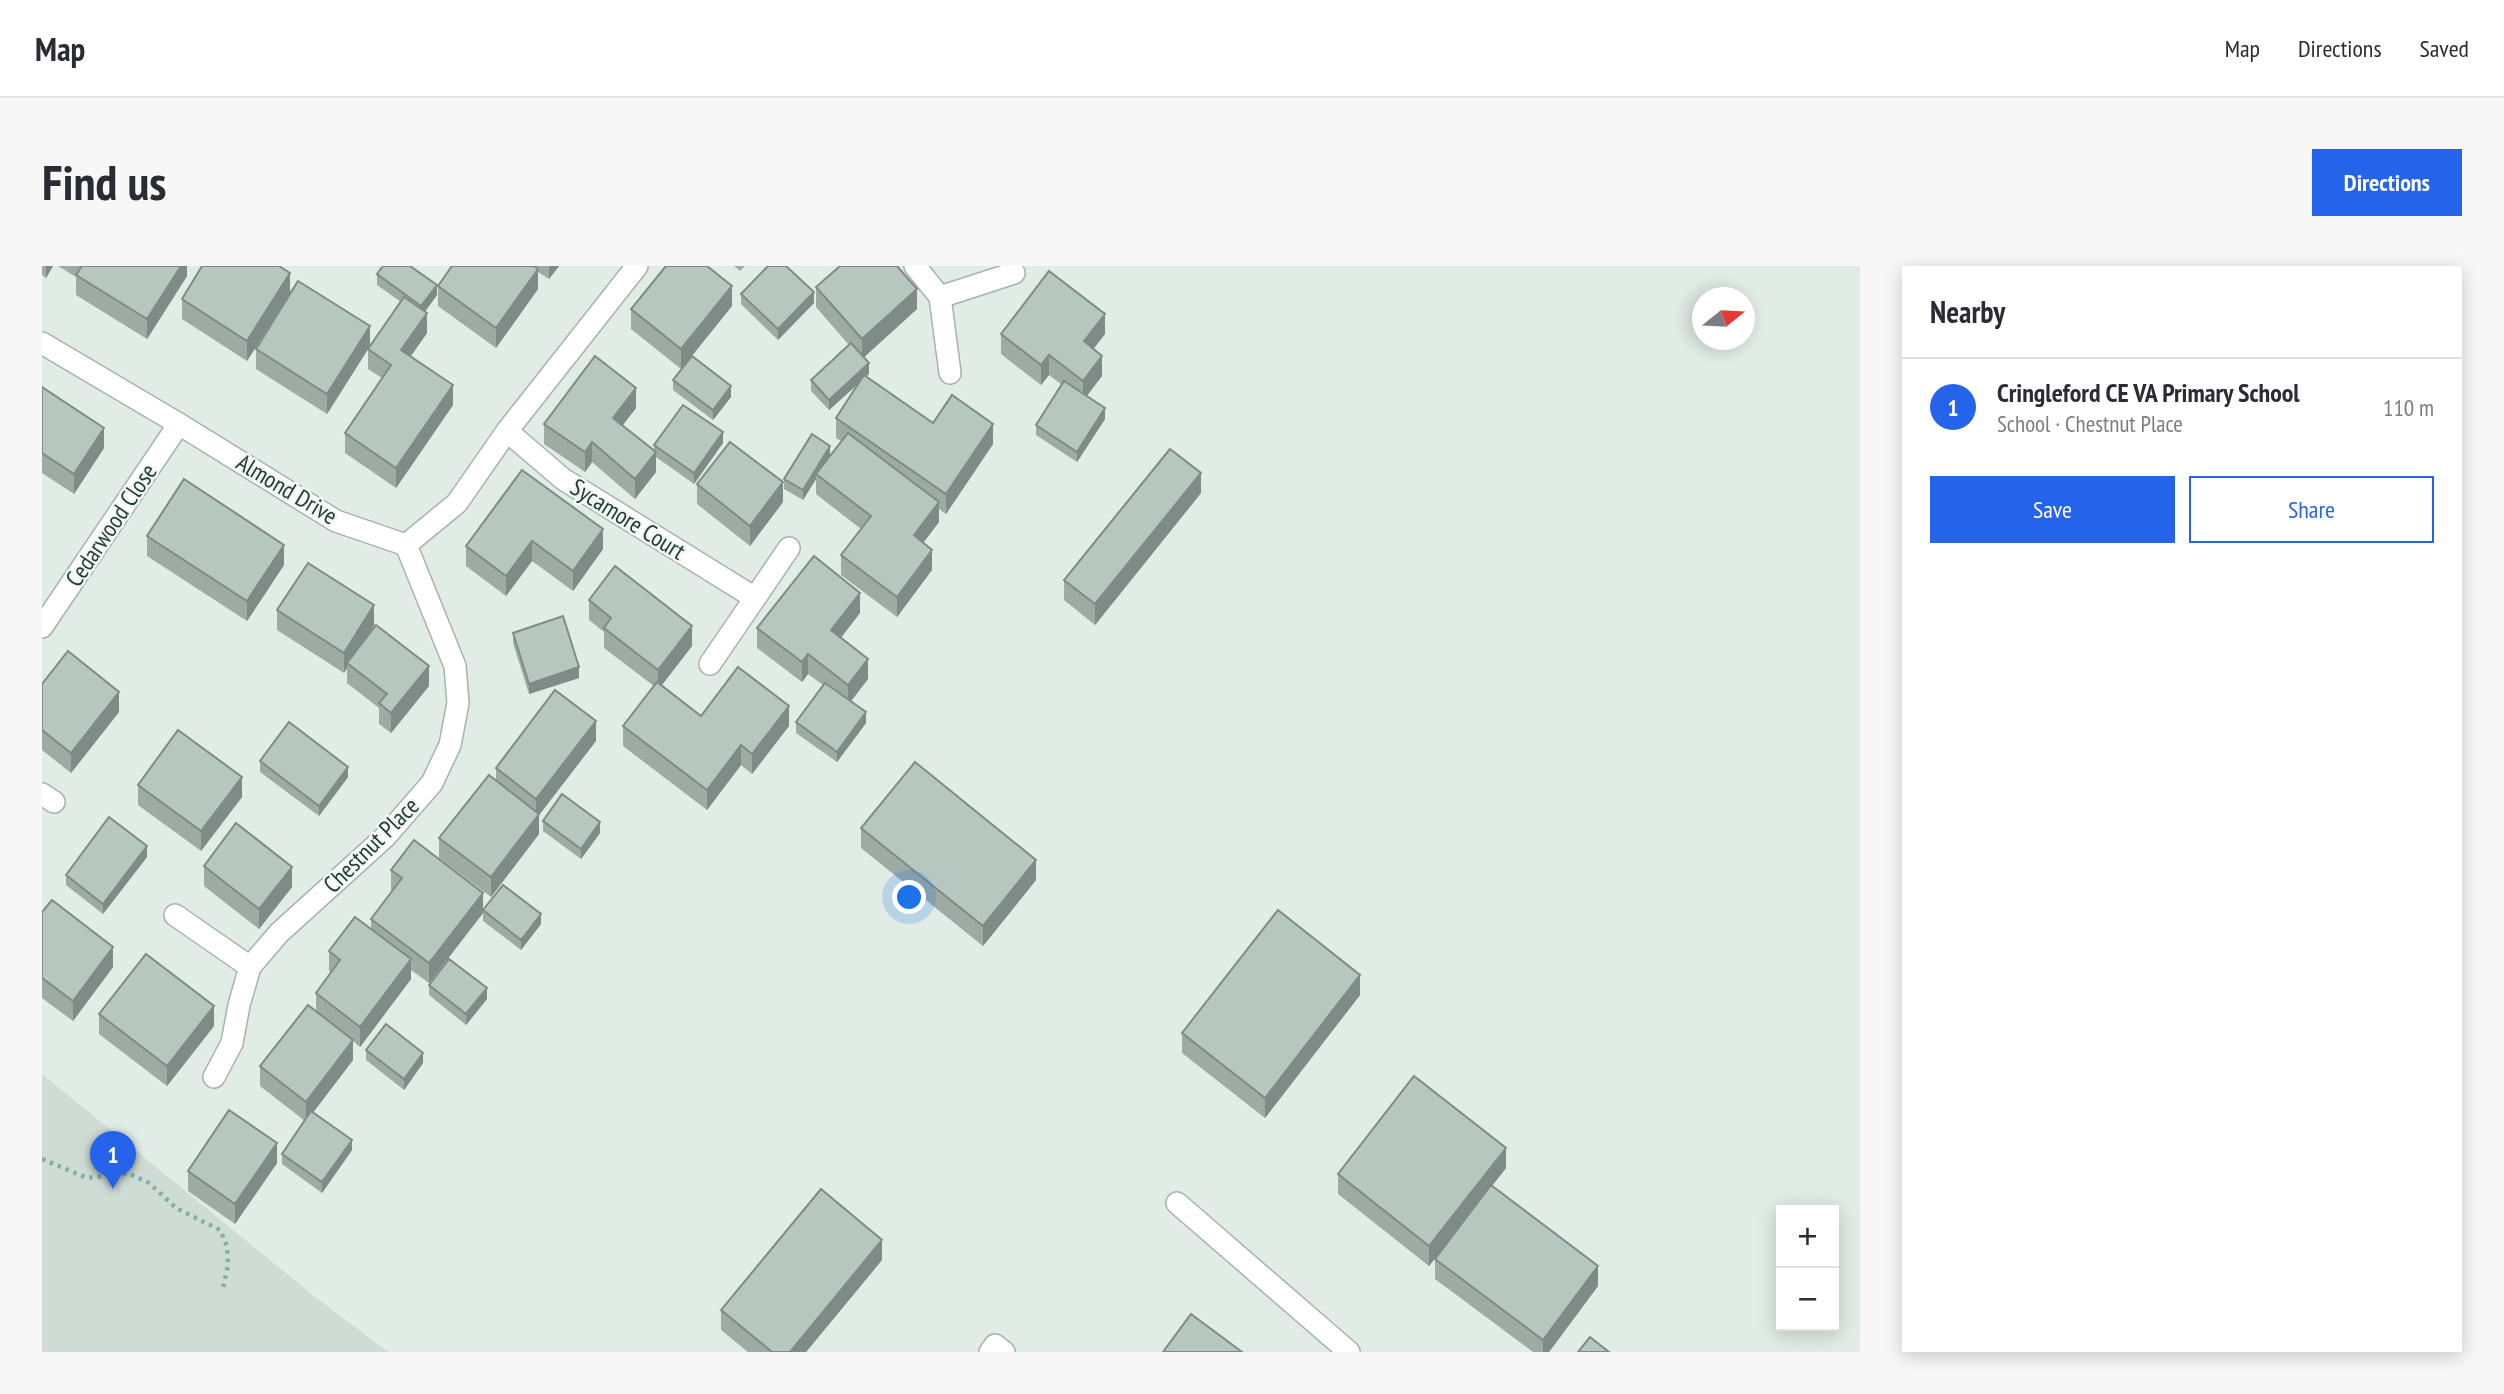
<!DOCTYPE html>
<html lang="en">
<head>
<meta charset="utf-8">
<style>
	:root { --surface:#fff; --page:#f7f7f7; --text:#2b2b33; --muted:#7c7c81; --line:#e1e1e2; --accent:#2563eb }
	body { margin:0; font-family:"PT Sans Narrow",sans-serif; background:var(--page); color:var(--text) }
	.controls { position:absolute; right:21px; bottom:21px; display:grid; overflow:hidden; border-radius:0px; box-shadow:0 4px 18px #0003 }
	.controls button { width:63px; height:63px; display:grid; place-items:center; padding:0; border:0; border-bottom:2px solid var(--line); background:var(--surface); color:var(--text); font:35px sans-serif }
	.compass { position:absolute; left:1650px; top:21px; width:63px; height:63px; border-radius:50%; background:var(--surface); box-shadow:0 4px 18px #0003; rotate:72deg }
	.you { position:absolute; left:868px; top:632px; width:24px; height:24px; margin:-18px; border:5px solid #fff; border-radius:50%; background:#1a73e8; box-shadow:0 0 0 10px #1a73e833 }
	.badge { display:grid; place-items:center; width:46px; height:46px; border-radius:50%; background:var(--accent); color:#fff; font-size:23px; font-weight:700 }
	.pin { position:absolute; translate:-50% -58px; filter:drop-shadow(0 2px 4px #0008) }
	.pin::after { content:''; position:absolute; top:37px; width:24px; height:21px; background:inherit; clip-path:polygon(0 0,100% 0,50% 100%) }
	.list { margin:0; padding:0; list-style:none }
	h2 { display:flex; justify-content:space-between; align-items:center; height:91px; margin:0; padding:0 28px; font-size:30px }
	h2 small { font-size:23px; font-weight:400; color:var(--muted) }
	.list li { display:grid; grid-template-columns:46px 1fr auto; gap:21px; align-items:center; box-sizing:border-box; height:98px; padding:0 28px; border-top:2px solid var(--line) }
	.list b { display:block; font-size:26px; white-space:nowrap }
	.list p { margin:0; font-size:23px; white-space:nowrap; color:var(--muted) }
	.list em { font-size:23px; font-style:normal; color:var(--muted) }
	.actions { display:flex; gap:14px; padding:21px 28px }
	.actions a { flex:1; padding:16px 0; border:2px solid var(--accent); border-radius:0px; text-align:center; font-size:24px; color:var(--accent) }
	.actions .main { background:var(--accent); color:#fff }
	.map { position:relative; flex:none; width:1818px; height:1086px; overflow:hidden; border-radius:0px }
	header { display:flex; align-items:center; gap:42px; box-sizing:border-box; height:98px; padding:0 35px; background:var(--surface); border-bottom:2px solid var(--line) }
	header strong { font-size:33px }
	nav { display:flex; gap:38px; margin-inline-start:auto; font-size:24px }
	.intro { display:flex; align-items:center; justify-content:space-between; box-sizing:border-box; height:168px; padding:0 42px }
	h1 { margin:0; font-size:49px }
	.button { padding:18px 32px; border-radius:0px; background:var(--accent); color:#fff; font-size:24px; font-weight:700 }
	main { display:flex; gap:42px; padding:0 42px }
	aside { flex:1; background:var(--surface); border-radius:0px; box-shadow:0 4px 18px #0003 }
	.map>svg:first-child { display:block }
	.built { fill:#cfdcd5 }
	.lines { fill:none; stroke-linecap:round; stroke-linejoin:round }
	.minor-casing { stroke:#a4b4ad; stroke-width:24 }
	.path { stroke:#81b09f; stroke-width:4.5; stroke-dasharray:3.5 5; stroke-linecap:butt }
	.minor { stroke:#fff; stroke-width:21 }
	.wall { fill:#9daba4 }
	.shaded-wall { fill:#7f8b86 }
	.building { fill:#b6c7bf; stroke:#7f8b86; stroke-width:2 }
	.labels { text-anchor:middle; dominant-baseline:central; stroke-width:5; stroke-linejoin:round; paint-order:stroke }
	.street-label { font-size:24px; fill:#213d34; stroke:#f2f8f5 }
</style>
</head>
<body>
<header>
<strong>Map</strong>
<nav><a>Map</a><a>Directions</a><a>Saved</a></nav>
</header>
<div class="intro"><h1>Find us</h1><a class="button">Directions</a></div>
<main>
<div class="map">
<svg width="1818" height="1086" viewBox="0 0 1818 1086">
	<rect width="100%" height="100%" fill="#e1ece6"/>
	<path class="built" d="M0,808L272,1030L346,1086H0Z"/>
	<g class="lines">
		<defs>
			<g id="minor">
				<path d="M873,0L898,31L908,107"/>
				<path d="M898,31L972,7"/>
				<path d="M0,77L137,158L294,255L364,279L415,237L465,165L595,0"/>
				<path d="M465,165L521,213L713,332L747,282"/>
				<path d="M0,361L137,158"/>
				<path d="M668,398L713,332"/>
				<path d="M0,528L12,536"/>
				<path d="M133,649L208,701"/>
				<path d="M172,811L190,777L197,739L208,701L237,667L343,571L390,517L408,479L416,437L413,400L364,279"/>
				<path d="M1135,937L1307,1086"/>
				<path d="M948,1086L953,1079L962,1086"/>
			</g>
		</defs>
		<use href="#minor" class="minor-casing"/>
		<path class="path" d="M0,893L45,912L86,907L107,917L134,942L178,964L185,980L186,999L181,1022"/>
		<use href="#minor" class="minor"/>
	</g>
	<g class="wall">
		<path d="M0,0H11L4,12L0,9Z"/>
		<path d="M16,0H145V10L105,73L34,29V11Z"/>
		<path d="M410,0H517L507,13L496,6V23L454,82L396,40V20Z"/>
		<path d="M692,0H703L698,5Z"/>
		<path d="M335,8L395,29L383,45L385,67L369,90L411,139L354,222L303,187V167L340,112L326,103V83L359,36L335,19Z"/>
		<path d="M774,21L875,43L822,91L827,108L824,111L891,157L951,178L904,248L897,243V256L881,277L890,304L855,351L799,309V289L819,263L774,228V213L761,234L742,223V213L788,190L799,175L794,172V152L817,117L787,144L769,125V114L807,79L774,41Z"/>
		<path d="M248,27L328,80L285,148L214,103V83L246,31L205,95L140,53V33Z"/>
		<path d="M699,28L772,37L736,74L699,38Z"/>
		<path d="M690,40L650,90L689,131L671,154L631,124V114L639,103L589,63V43Z"/>
		<path d="M959,68H1063L1051,83L1060,110L1044,130L1063,153L1035,196L994,169V159L1020,119L1007,109L999,119L959,88Z"/>
		<path d="M0,121L62,182L32,228L0,207Z"/>
		<path d="M594,142L580,160L612,185V179L681,177L652,218L614,191V206L593,233L550,196L543,206L502,178V158Z"/>
		<path d="M480,204L561,283L531,325L490,295L464,330L424,300V280Z"/>
		<path d="M655,218L741,236L708,280L655,238Z"/>
		<path d="M1159,227L1053,359L1022,334V314Z"/>
		<path d="M105,270L242,299L205,355L105,290Z"/>
		<path d="M547,334L650,380L619,420L659,450L747,460L710,508L699,499L665,544L581,480V460L612,420L562,382V366L547,354Z"/>
		<path d="M235,344L332,359L324,372L387,420L349,467L337,458V442L305,417V402L302,407L235,364Z"/>
		<path d="M818,347L799,372L826,413L809,435L824,457L795,496L754,467V456L781,419L766,408L760,416L715,382V362Z"/>
		<path d="M471,367L537,412L487,428L471,377Z"/>
		<path d="M0,418L77,446L29,507L0,484Z"/>
		<path d="M554,475L497,549V568L449,631L397,592V572L454,515V502Z"/>
		<path d="M218,495L306,511L277,550L218,506Z"/>
		<path d="M96,519L200,531L159,585L96,539Z"/>
		<path d="M501,555L558,567L539,593L501,565Z"/>
		<path d="M819,562L994,614L941,680L819,582Z"/>
		<path d="M105,591L61,648L24,619V609Z"/>
		<path d="M162,600L250,621L217,663L162,620Z"/>
		<path d="M349,604L441,644L499,658L479,684L441,655V647L387,717L369,704V713L318,781L311,775V794L271,846L310,884L280,927L240,898V888L263,855L218,820V800L274,745V727L289,706L287,705V685L329,663V653L350,625L349,624Z"/>
		<path d="M0,646L71,701L31,755L0,732Z"/>
		<path d="M387,719L445,733L424,759L387,729Z"/>
		<path d="M1318,729L1223,852L1140,787V767Z"/>
		<path d="M57,748L172,760L125,820L57,768Z"/>
		<path d="M324,784L381,797L362,824L324,794Z"/>
		<path d="M235,897L193,958L146,925V905Z"/>
		<path d="M1464,902L1450,920L1556,1020L1507,1086H1491L1393,1013V993L1407,975L1387,1000L1296,928V908Z"/>
		<path d="M840,994L764,1086H706L679,1064V1044Z"/>
	</g>
	<g class="shaded-wall">
		<path d="M4,0H11L4,12Z"/>
		<path d="M139,0H145V10L105,73V53Z"/>
		<path d="M507,0H517L507,13Z"/>
		<path d="M496,3V23L454,82V62Z"/>
		<path d="M248,7V27L205,95V75Z"/>
		<path d="M395,19V29L379,51V40Z"/>
		<path d="M690,20V40L639,103V83Z"/>
		<path d="M875,23V43L820,93V73Z"/>
		<path d="M772,26V37L736,74V63Z"/>
		<path d="M385,47V67L359,104V84Z"/>
		<path d="M1063,48V68L1042,95V75Z"/>
		<path d="M328,60V80L285,148V128Z"/>
		<path d="M1007,89V109L999,119V99Z"/>
		<path d="M1060,90V110L1041,135V115Z"/>
		<path d="M827,97V108L787,144V134Z"/>
		<path d="M411,119V139L354,222V202Z"/>
		<path d="M689,120V131L671,154V144Z"/>
		<path d="M594,122V142L571,172V152Z"/>
		<path d="M1063,142V153L1035,196V186Z"/>
		<path d="M951,158V178L904,248V228Z"/>
		<path d="M62,162V182L32,228V208Z"/>
		<path d="M681,166V177L652,218V207Z"/>
		<path d="M550,176V196L543,206V186Z"/>
		<path d="M788,180V190L774,208V213L761,234V224Z"/>
		<path d="M614,186V206L593,233V213Z"/>
		<path d="M1159,207V227L1053,359V338Z"/>
		<path d="M741,216V236L708,280V260Z"/>
		<path d="M897,236V256L872,289V269Z"/>
		<path d="M561,263V283L531,325V305Z"/>
		<path d="M490,275V295L464,330V310Z"/>
		<path d="M242,279V299L205,355V335Z"/>
		<path d="M890,284V304L855,351V331Z"/>
		<path d="M818,327V347L789,384V364Z"/>
		<path d="M332,339V359L307,398L305,397V402L302,407V387Z"/>
		<path d="M650,360V380L616,424V404Z"/>
		<path d="M766,388V408L760,416V396Z"/>
		<path d="M826,393V413L806,439V419Z"/>
		<path d="M387,400V420L349,467V447Z"/>
		<path d="M537,401V412L487,428V418Z"/>
		<path d="M77,426V446L29,507V487Z"/>
		<path d="M747,440V460L710,508V488Z"/>
		<path d="M824,446V457L795,496V486Z"/>
		<path d="M554,455V475L497,549V568L449,631V611L494,552V533Z"/>
		<path d="M699,479V499L665,544V524Z"/>
		<path d="M306,501V511L277,550V540Z"/>
		<path d="M200,511V531L159,585V565Z"/>
		<path d="M558,556V567L539,593V583Z"/>
		<path d="M105,580V591L61,648V638Z"/>
		<path d="M994,594V614L941,680V660Z"/>
		<path d="M250,601V621L217,663V643Z"/>
		<path d="M441,627V647L387,717V697Z"/>
		<path d="M499,648V658L479,684V674Z"/>
		<path d="M71,681V701L31,755V735Z"/>
		<path d="M369,693V713L318,781V761Z"/>
		<path d="M1318,709V729L1223,852V832Z"/>
		<path d="M445,722V733L424,759V748Z"/>
		<path d="M172,740V760L125,820V800Z"/>
		<path d="M311,774V794L264,856V836Z"/>
		<path d="M381,787V797L362,824V813Z"/>
		<path d="M310,874V884L280,927V916Z"/>
		<path d="M235,877V897L193,958V938Z"/>
		<path d="M1464,882V902L1387,1000V980Z"/>
		<path d="M840,974V994L764,1086H748Z"/>
		<path d="M1556,1000V1020L1507,1086H1501V1074Z"/>
	</g>
	<g class="building">
		<path d="M40,0H139L105,53L34,9Z"/>
		<path d="M160,0H237L248,7L205,75L140,33Z"/>
		<path d="M341,0H368L395,19L379,40L335,8Z"/>
		<path d="M410,0H492L496,3L454,62L396,20Z"/>
		<path d="M624,0H665L690,20L639,83L589,43Z"/>
		<path d="M726,0H744L772,26L736,63L699,28Z"/>
		<path d="M798,0H855L875,23L820,73L774,21Z"/>
		<path d="M1007,5L1063,48L1042,75L1060,90L1041,115L1007,89L999,99L959,68Z"/>
		<path d="M256,15L328,60L285,128L214,83Z"/>
		<path d="M362,31L385,47L359,84L411,119L354,202L303,167L349,99L326,83Z"/>
		<path d="M809,77L827,97L787,134L769,114Z"/>
		<path d="M553,90L594,122L571,152L614,186L593,213L550,176L543,186L502,158Z"/>
		<path d="M650,90L689,120L671,144L631,114Z"/>
		<path d="M822,109L891,157L910,129L951,158L904,228L794,152Z"/>
		<path d="M1022,115L1063,142L1035,186L994,159Z"/>
		<path d="M0,121L62,162L32,208L0,187Z"/>
		<path d="M641,139L681,166L652,207L612,179Z"/>
		<path d="M806,167L897,236L872,269L890,284L855,331L799,289L829,250L774,208Z"/>
		<path d="M770,168L788,180L761,224L742,213Z"/>
		<path d="M688,176L741,216L708,260L655,218Z"/>
		<path d="M1128,183L1159,207L1053,338L1022,314Z"/>
		<path d="M480,204L561,263L531,305L490,275L464,310L424,280Z"/>
		<path d="M142,213L242,279L205,335L105,270Z"/>
		<path d="M772,290L818,327L789,364L826,393L806,419L766,388L760,396L715,362Z"/>
		<path d="M266,297L332,339L302,387L235,344Z"/>
		<path d="M573,300L650,360L616,404L562,362L569,352L547,334Z"/>
		<path d="M521,350L537,401L487,418L471,367Z"/>
		<path d="M334,359L387,400L349,447L337,437L345,428L305,397Z"/>
		<path d="M26,385L77,426L29,487L0,464V418Z"/>
		<path d="M696,401L747,440L710,488L699,479L665,524L581,460L615,416L659,450Z"/>
		<path d="M783,417L824,446L795,486L754,456Z"/>
		<path d="M513,424L554,455L494,533L454,502Z"/>
		<path d="M247,456L306,501L277,540L218,495Z"/>
		<path d="M136,464L200,511L159,565L96,519Z"/>
		<path d="M873,496L994,594L941,660L819,562Z"/>
		<path d="M447,509L497,548L449,611L397,572Z"/>
		<path d="M520,528L558,556L539,583L501,555Z"/>
		<path d="M67,551L105,580L61,638L24,609Z"/>
		<path d="M194,557L250,601L217,643L162,600Z"/>
		<path d="M372,574L441,627L387,697L329,653L360,612L349,604Z"/>
		<path d="M461,619L499,648L479,674L441,644Z"/>
		<path d="M10,634L71,681L31,735L0,712V646Z"/>
		<path d="M1236,644L1318,709L1223,832L1140,767Z"/>
		<path d="M313,651L369,693L318,761L274,727L298,694L287,685Z"/>
		<path d="M104,688L172,740L125,800L57,748Z"/>
		<path d="M407,693L445,722L424,748L387,719Z"/>
		<path d="M266,739L311,774L264,836L218,800Z"/>
		<path d="M344,758L381,787L362,813L324,784Z"/>
		<path d="M1372,810L1464,882L1387,980L1296,908Z"/>
		<path d="M187,844L235,877L193,938L146,905Z"/>
		<path d="M269,845L310,874L280,916L240,888Z"/>
		<path d="M1449,919L1556,1000L1501,1074L1393,993Z"/>
		<path d="M779,923L840,974L748,1086H730L679,1044Z"/>
		<path d="M1149,1048L1200,1086H1121Z"/>
		<path d="M1548,1071L1567,1086H1536Z"/>
	</g>
	<g class="labels">
		<g class="street-label">
			<text transform="translate(245 223) rotate(31)">Almond Drive</text>
			<text transform="translate(586 253) rotate(32)">Sycamore Court</text>
			<text transform="translate(69 259) rotate(-56)">Cedarwood Close</text>
			<text transform="translate(329 579) rotate(-45)">Chestnut Place</text>
		</g>
	</g>
</svg>
<div class="controls">
<button>+</button>
<button>−</button>
</div>
<svg class="compass" viewBox="-18 -18 36 36"><path d="M0-13l5 13h-10z" fill="#e53935"/><path d="M0 13l5-13h-10z" fill="#7c7c81"/></svg>
<div class="you"></div>
<div class="pin badge" style="left:71px;top:923px">1</div>
</div>
<aside>
<h2>Nearby<small></small></h2>
<ul class="list">
<li><span class="badge">1</span><div><b>Cringleford CE VA Primary School</b><p>School · Chestnut Place</p></div><em>110 m</em></li>
</ul>
<div class="actions"><a class="main">Save</a><a>Share</a></div>
</aside>
</main>
</body>
</html>
